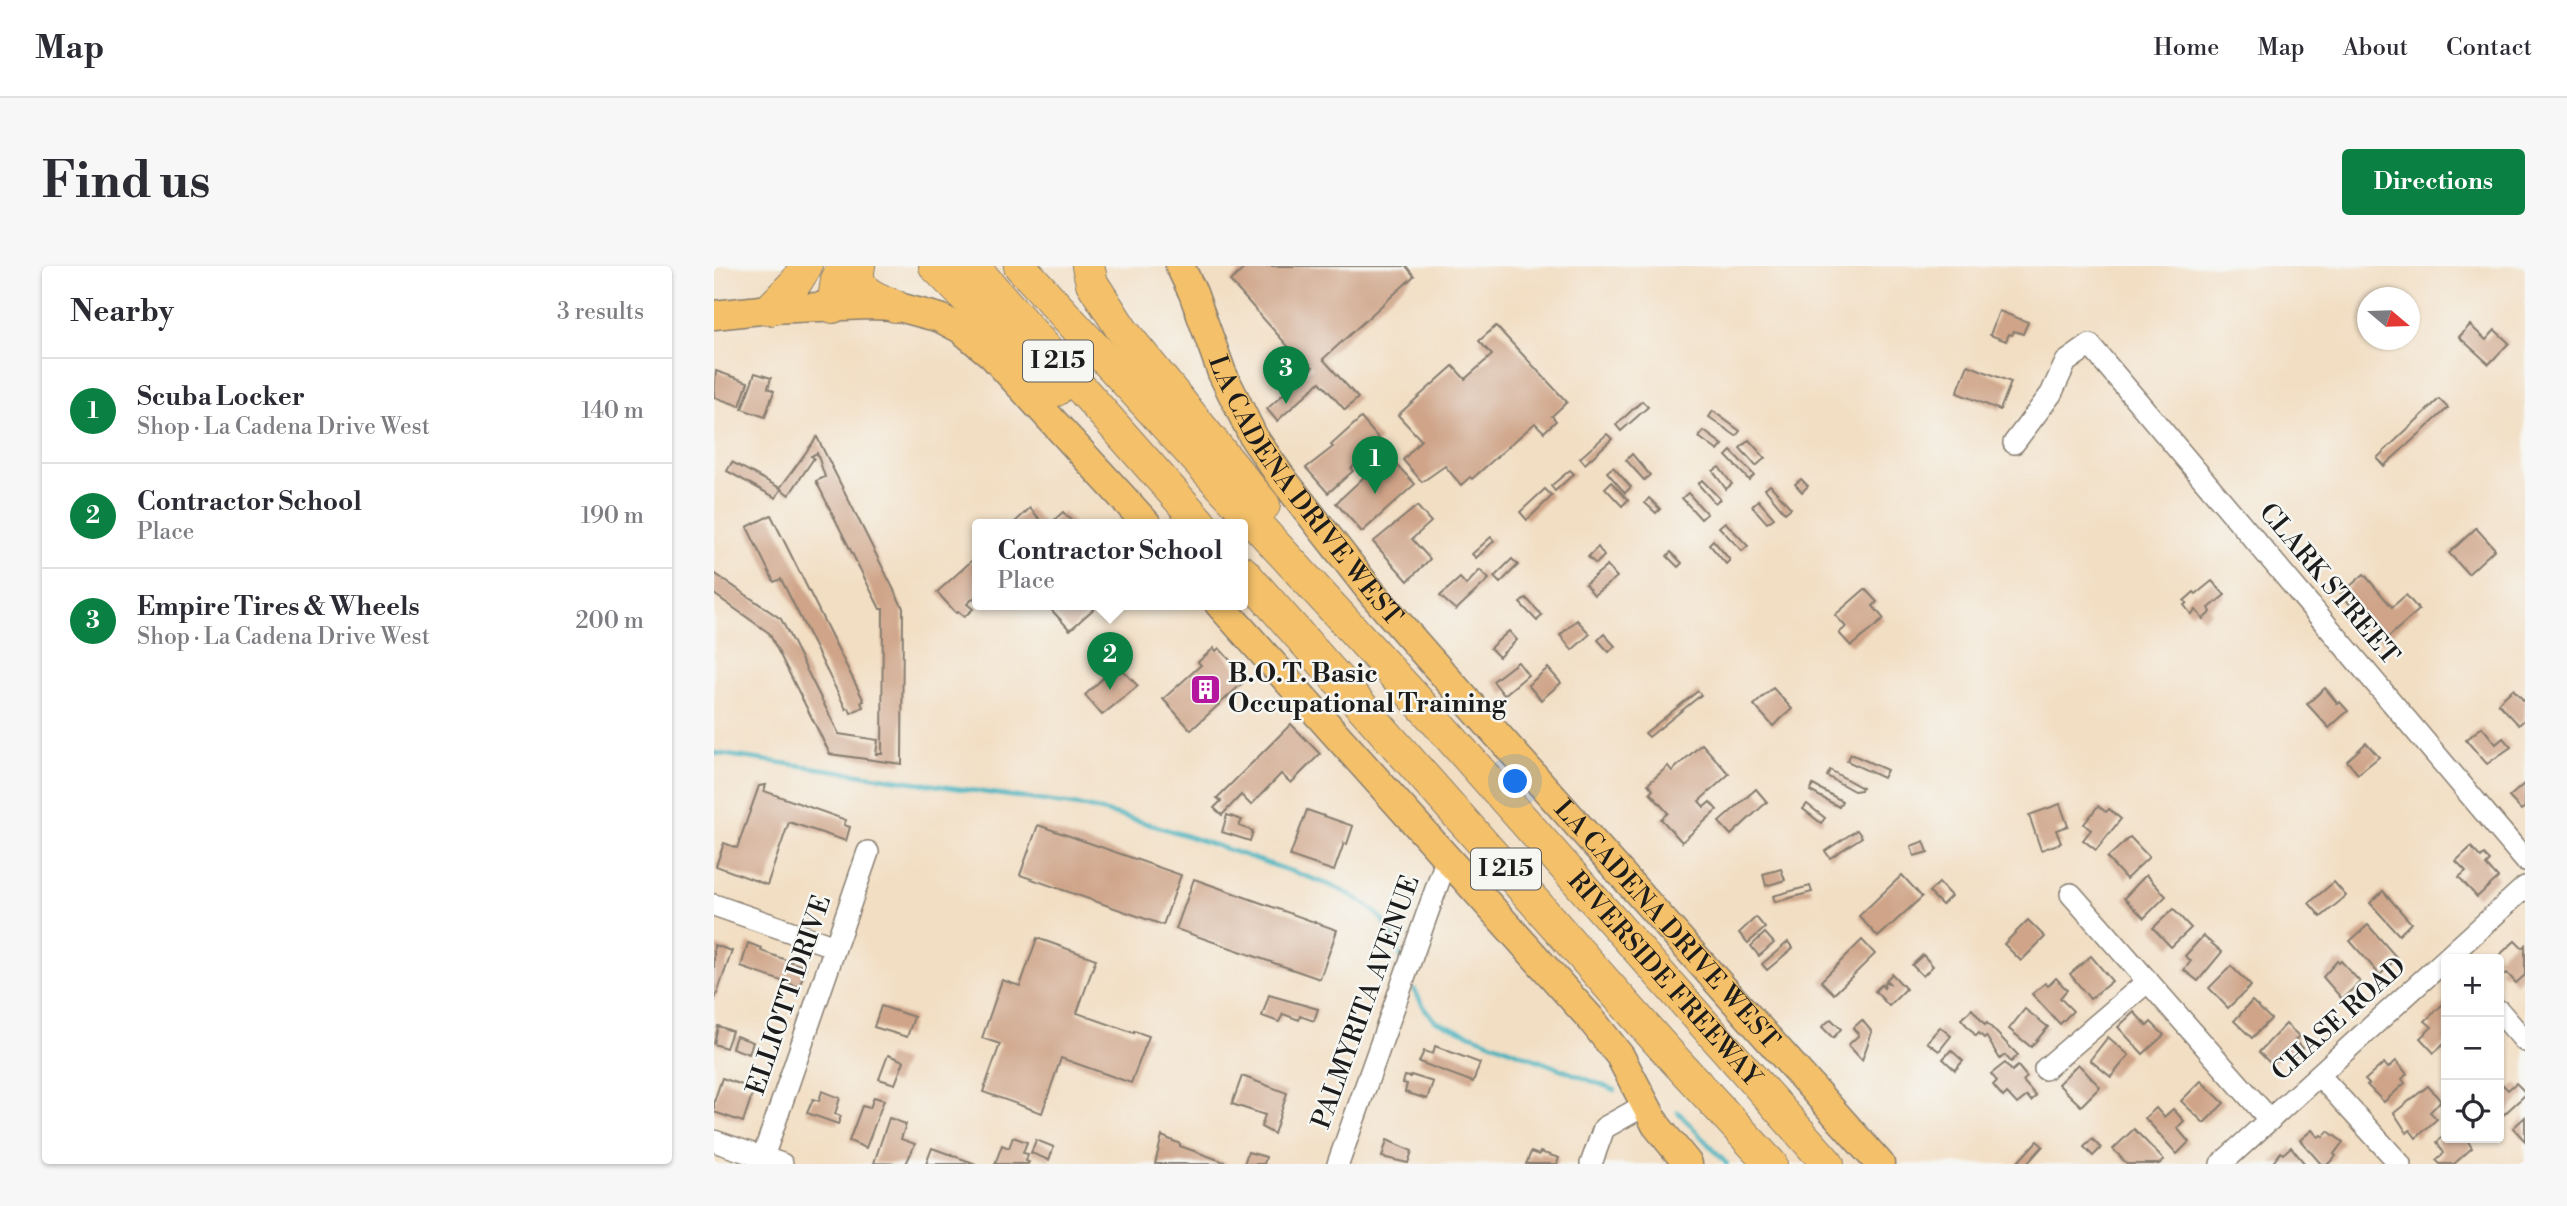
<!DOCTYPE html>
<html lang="en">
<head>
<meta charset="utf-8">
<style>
	:root { --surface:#fff; --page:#f7f7f7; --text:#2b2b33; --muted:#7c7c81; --line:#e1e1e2; --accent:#0b8043 }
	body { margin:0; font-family:"Libre Bodoni",serif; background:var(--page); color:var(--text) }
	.controls { position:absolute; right:21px; bottom:21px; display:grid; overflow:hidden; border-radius:7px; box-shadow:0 2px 5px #0004 }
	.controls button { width:63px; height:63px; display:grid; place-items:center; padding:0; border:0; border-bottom:2px solid var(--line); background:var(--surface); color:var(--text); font:35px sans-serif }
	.compass { position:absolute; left:1643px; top:21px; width:63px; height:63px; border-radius:50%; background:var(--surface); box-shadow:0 2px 5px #0004; rotate:109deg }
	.you { position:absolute; left:802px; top:516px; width:24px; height:24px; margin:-18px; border:5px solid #fff; border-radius:50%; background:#1a73e8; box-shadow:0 0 0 10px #1a73e833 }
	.badge { display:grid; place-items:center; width:46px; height:46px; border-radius:50%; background:var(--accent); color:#fff; font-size:23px; font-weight:700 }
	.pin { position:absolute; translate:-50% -58px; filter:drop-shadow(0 2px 4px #0008) }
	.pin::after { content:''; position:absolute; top:37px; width:24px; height:21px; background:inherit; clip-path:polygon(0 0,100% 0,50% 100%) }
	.popup { position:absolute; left:258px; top:253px; width:276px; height:91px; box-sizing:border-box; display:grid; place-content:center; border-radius:7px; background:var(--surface); filter:drop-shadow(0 2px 5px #0005); font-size:23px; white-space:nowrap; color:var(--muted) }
	.popup b { font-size:26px; color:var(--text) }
	.popup::after { content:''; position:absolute; left:50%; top:100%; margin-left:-14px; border:14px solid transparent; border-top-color:var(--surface) }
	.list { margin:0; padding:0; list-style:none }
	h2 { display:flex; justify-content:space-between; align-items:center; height:91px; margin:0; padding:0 28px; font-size:30px }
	h2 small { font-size:23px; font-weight:400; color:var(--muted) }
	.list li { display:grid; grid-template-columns:46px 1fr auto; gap:21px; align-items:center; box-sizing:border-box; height:105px; padding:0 28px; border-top:2px solid var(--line) }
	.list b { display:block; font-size:26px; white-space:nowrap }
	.list p { margin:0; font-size:23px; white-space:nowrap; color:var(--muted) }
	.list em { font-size:23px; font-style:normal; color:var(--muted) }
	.icon { flex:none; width:38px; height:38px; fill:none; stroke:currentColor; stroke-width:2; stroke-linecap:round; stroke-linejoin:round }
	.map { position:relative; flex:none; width:1811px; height:898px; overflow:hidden; border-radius:7px }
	header { display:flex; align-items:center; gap:42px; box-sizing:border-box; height:98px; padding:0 35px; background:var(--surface); border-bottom:2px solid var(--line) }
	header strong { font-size:33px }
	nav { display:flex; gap:38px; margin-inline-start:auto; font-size:24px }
	.intro { display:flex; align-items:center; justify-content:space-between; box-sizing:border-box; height:168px; padding:0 42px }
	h1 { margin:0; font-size:49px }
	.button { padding:18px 32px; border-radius:7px; background:var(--accent); color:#fff; font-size:24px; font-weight:700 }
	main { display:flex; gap:42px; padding:0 42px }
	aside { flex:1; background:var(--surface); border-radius:7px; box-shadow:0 2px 5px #0004 }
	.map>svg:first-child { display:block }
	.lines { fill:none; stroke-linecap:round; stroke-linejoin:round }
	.stream { stroke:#42b1bd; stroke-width:4.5 }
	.building { fill:#cfa488 }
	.minor-casing { stroke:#877d70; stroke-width:24 }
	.major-casing { stroke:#877d70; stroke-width:31 }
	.highway-casing { stroke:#877d70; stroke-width:34 }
	.minor { stroke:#fff; stroke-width:21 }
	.major { stroke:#f4c16a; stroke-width:28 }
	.highway { stroke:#f4c16a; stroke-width:32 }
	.labels { text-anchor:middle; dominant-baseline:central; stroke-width:5; stroke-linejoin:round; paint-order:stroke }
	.shield { fill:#f6f6f2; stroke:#5d5d5c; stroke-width:2 }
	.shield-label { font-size:24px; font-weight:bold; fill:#1c1c1c }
	.street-label { font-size:26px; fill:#1c1c1c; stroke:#f6f6f2 }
	.poi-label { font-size:26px; font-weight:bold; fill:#1c1c1c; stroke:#f6f6f2; text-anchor:start }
</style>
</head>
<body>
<header>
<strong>Map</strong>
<nav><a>Home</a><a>Map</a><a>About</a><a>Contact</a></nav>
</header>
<div class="intro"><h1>Find us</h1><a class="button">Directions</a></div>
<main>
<aside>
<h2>Nearby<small>3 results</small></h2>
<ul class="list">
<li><span class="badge">1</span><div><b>Scuba Locker</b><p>Shop · La Cadena Drive West</p></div><em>140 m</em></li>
<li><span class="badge">2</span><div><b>Contractor School</b><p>Place</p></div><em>190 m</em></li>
<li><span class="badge">3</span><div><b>Empire Tires &amp; Wheels</b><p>Shop · La Cadena Drive West</p></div><em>200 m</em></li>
</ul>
</aside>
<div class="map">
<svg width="1811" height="898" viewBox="0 0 1811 898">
	<rect width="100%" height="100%" fill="#f6f6f2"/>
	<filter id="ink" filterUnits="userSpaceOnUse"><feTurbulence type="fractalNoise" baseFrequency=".0143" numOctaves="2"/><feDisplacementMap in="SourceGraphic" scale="14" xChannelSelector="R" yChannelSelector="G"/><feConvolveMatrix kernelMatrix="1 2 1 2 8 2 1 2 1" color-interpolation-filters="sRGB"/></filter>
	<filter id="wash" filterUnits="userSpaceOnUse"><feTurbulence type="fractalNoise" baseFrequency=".00686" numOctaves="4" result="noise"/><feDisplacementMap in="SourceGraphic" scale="28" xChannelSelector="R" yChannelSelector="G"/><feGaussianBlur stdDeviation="1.57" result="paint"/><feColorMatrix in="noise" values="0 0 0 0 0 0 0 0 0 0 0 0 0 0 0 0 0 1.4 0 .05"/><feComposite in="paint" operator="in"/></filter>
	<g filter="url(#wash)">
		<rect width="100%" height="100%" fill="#f2dec3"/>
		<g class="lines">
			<g class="stream">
				<path d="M0,487L372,541C435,556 495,577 556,598C590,610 641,623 666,651C677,663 682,679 688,694"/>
				<path d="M700,723L711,743L722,755L901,824"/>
				<path d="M964,846L1013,898"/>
			</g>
		</g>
		<g id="blocks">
			<g class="building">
				<path d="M533,0H692L700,10L609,93L644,132L631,144L606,116L563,155L553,143L599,101L590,92L587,95L516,15Z"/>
				<path d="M1285,45L1314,56L1309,68L1300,65L1298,69L1295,68L1292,75L1276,69Z"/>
				<path d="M1756,59L1772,74L1781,64L1795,77L1775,98L1745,71Z"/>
				<path d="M782,60L853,136L838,150L842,155L830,166L821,157L758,213L756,211L747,219L731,200L708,216L689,194L707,174L684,149L739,100L751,113L778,89L765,75Z"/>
				<path d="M1254,99L1297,116L1286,144L1243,127Z"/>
				<path d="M2,105L34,116L26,140L0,131Z"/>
				<path d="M41,107L57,112L54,122L60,125L51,151L28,143Z"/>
				<path d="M1725,133L1734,142L1670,200L1663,192Z"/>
				<path d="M928,135L934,141L907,165L902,159Z"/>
				<path d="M999,145L1026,165L1022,170L995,151Z"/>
				<path d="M647,152L666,174L658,184L646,192L637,203L639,205L614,227L592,202L619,181L617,179Z"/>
				<path d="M990,165L1009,179L1004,185L985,171Z"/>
				<path d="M893,168L898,173L871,198L866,192Z"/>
				<path d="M103,171L189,342L188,498L116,488L55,367L0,328V307L67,353L125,468L164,474L162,488H168L169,343H166L102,215L111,211L103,187L97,190L100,192L75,229L67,223L62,232L13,205L18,196L66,222Z"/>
				<path d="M1035,174L1051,192L1042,200L1026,182Z"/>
				<path d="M1017,185L1040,209L1035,214L1012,190Z"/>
				<path d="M918,188L936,209L930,214L912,194Z"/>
				<path d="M664,198L673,208L683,199L701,218L648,266L622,237Z"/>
				<path d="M899,201L917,221L911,227L893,206Z"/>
				<path d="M1005,201L1018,218L1012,223L999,205Z"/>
				<path d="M856,204L860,208L841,225L837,220Z"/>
				<path d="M1087,213L1094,220L1088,226L1081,218Z"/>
				<path d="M988,214L1006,233L1001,237L984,218Z"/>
				<path d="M897,216L914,234L908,240L891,222Z"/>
				<path d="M1056,219L1077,242L1071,247L1051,223Z"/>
				<path d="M831,223L838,230L813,254L806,246Z"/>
				<path d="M974,227L993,248L987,253L968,232Z"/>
				<path d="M935,232L946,243L942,247L931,237Z"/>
				<path d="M1044,234L1060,252L1053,257L1038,240Z"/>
				<path d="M703,240L717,256L698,273L716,293L694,315L659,276Z"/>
				<path d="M316,242L330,258H299Z"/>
				<path d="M349,246L360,258H336Z"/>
				<path d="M57,249L150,435L147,436L149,441L137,447L135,442L132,443L67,313L60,316L33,261Z"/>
				<path d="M1011,256L1034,280L1028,285L1005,261Z"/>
				<path d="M1762,262L1781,283L1754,308L1735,287Z"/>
				<path d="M777,271L780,275L762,292L758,288Z"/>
				<path d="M999,274L1016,294L1012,298L995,278Z"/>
				<path d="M884,281L890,290L882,298L874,291Z"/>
				<path d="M957,286L968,297L964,301L953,290Z"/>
				<path d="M263,290V329L253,338L259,343L250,351L244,346L242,347L223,326Z"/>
				<path d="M798,293L804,299L786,317L780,311Z"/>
				<path d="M893,300L903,311L880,329L871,318Z"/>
				<path d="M766,304L775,313L742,344L726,330L746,312L752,319Z"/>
				<path d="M1650,308L1678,341L1692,329L1705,344L1669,376L1662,368L1659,370L1637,346L1640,343L1627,328Z"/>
				<path d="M1498,315L1511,329L1495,342L1497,346L1489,353L1482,344L1477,348L1470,339L1473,337L1470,335L1480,326L1482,328Z"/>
				<path d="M1151,323L1163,336L1159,340L1170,353L1137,380L1125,367L1132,361L1121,349Z"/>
				<path d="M812,332L828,349L823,355L806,337Z"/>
				<path d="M332,338H385L356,364Z"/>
				<path d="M863,354L876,368L858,384L846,369Z"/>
				<path d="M795,365L803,374L785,391L776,382Z"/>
				<path d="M890,368L901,380L895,386L884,374Z"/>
				<path d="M500,382L502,385L505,382L533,413L477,464L449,433L487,399L484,396Z"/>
				<path d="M804,396L814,409L790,429L779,415Z"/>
				<path d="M403,399L424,420L388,449L371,429Z"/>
				<path d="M834,402L847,417L827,434L814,419Z"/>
				<path d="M1059,422L1078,443L1059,460L1040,439Z"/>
				<path d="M1611,422L1624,438L1626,436L1634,445L1615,462L1593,438Z"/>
				<path d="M1799,423L1811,436V453L1805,459L1784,437Z"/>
				<path d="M984,425L987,429L935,471L931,467Z"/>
				<path d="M577,458L606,488L577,517L567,508L537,539L527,529L508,549L500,542L507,535L503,532Z"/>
				<path d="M1768,461L1782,478L1789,472L1797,481L1773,498L1752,474Z"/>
				<path d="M1652,477L1665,491L1644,508L1633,495Z"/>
				<path d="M988,478L1015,508L985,535L990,541L996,536L1003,544L968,576L947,553L954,547L936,527L939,524L934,518L954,500L958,505Z"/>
				<path d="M1137,488L1173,504L1169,512L1133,495Z"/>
				<path d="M1116,504L1148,522L1147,524L1140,525L1113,510Z"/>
				<path d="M1811,517V541L1807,544L1795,531Z"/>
				<path d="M52,519L50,525L132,554L130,559L136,561L132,575L75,556L53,619L2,600L10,577L23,582L45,520Z"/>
				<path d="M1099,519L1128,535L1125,541L1096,525Z"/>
				<path d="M1042,523L1053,536L1017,569L1005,556Z"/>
				<path d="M1093,538L1111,552L1107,557L1089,543Z"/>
				<path d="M1346,538L1354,560L1342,564L1347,577L1327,584L1315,549Z"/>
				<path d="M1384,540L1392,546L1395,543L1407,553L1382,584L1369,574L1377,564L1370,558Z"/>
				<path d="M593,544L639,560L633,578L630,577L620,605L576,590Z"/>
				<path d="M513,549L528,554L525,560L539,565L536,575L508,566Z"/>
				<path d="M324,559L467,609L449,659L306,609Z"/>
				<path d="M1143,564L1148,571L1116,592L1111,585Z"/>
				<path d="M1416,571L1435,591L1412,613L1393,592Z"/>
				<path d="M1210,575L1214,586L1200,590L1197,580Z"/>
				<path d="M1757,581L1767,592L1770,589L1776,595L1772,599L1784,612L1763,631L1745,611L1752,605L1742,595Z"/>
				<path d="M1067,603L1071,614L1052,620L1049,608Z"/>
				<path d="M1188,609L1208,631L1164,671L1145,650Z"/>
				<path d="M1432,609L1452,630L1430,652L1410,632Z"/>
				<path d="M480,613L623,664L606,713L462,663Z"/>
				<path d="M1620,616L1632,630L1607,651L1595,637Z"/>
				<path d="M1225,617L1237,630L1228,639L1215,626Z"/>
				<path d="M1096,620L1098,626L1061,636L1059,630Z"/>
				<path d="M1669,625L1697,657L1685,669L1656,637Z"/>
				<path d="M1459,643L1477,662L1457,681L1439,662Z"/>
				<path d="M1042,651L1051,662L1034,677L1025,667Z"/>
				<path d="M1314,654L1331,671L1307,695L1290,678Z"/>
				<path d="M1654,659L1683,692L1666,709L1636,675Z"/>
				<path d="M1051,667L1060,677L1045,690L1037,680Z"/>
				<path d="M1489,670L1508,686L1484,715L1470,704L1477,695L1471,690Z"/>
				<path d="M323,672L382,693L363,747L420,767V765L435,770L417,817L347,792L328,847L269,826L286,778L268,772L288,714L306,720Z"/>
				<path d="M1148,674L1161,688L1120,728L1107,715Z"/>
				<path d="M1801,675L1808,682L1811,679V709L1802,717L1793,707L1790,709L1785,703L1788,701L1785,693H1781Z"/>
				<path d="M1074,676L1079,682L1053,704L1048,698Z"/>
				<path d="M34,677L48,682L47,685L92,701L85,721L27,701Z"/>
				<path d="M0,679L18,685L0,736Z"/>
				<path d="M1209,689L1219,700L1209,710L1198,699Z"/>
				<path d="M1377,690L1398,715L1376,733L1356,708Z"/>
				<path d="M1623,695L1625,697L1627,695L1646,716L1628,733L1609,711Z"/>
				<path d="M1517,700L1537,720L1514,742L1495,722Z"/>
				<path d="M1178,708L1192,723L1175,740L1161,725L1167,719L1170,722L1171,720L1169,718L1171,716L1175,717L1172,714Z"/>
				<path d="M1342,712L1353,724L1346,732L1359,745L1346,758L1318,728L1331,717L1334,720Z"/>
				<path d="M555,729L604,743L600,755L586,750L585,754L569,748L565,756L548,750Z"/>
				<path d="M1538,735L1557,753L1538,772L1520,755Z"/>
				<path d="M1732,735V776L1720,787L1706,772L1718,761L1711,755Z"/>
				<path d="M167,740L200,751L193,771L160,761Z"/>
				<path d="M1258,743L1271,759L1273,757L1304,789L1297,796L1291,789L1286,793L1272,770L1270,772L1265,767L1262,770L1247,753Z"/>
				<path d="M1311,743L1334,761L1317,781L1295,763Z"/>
				<path d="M1420,746L1433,760L1437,756L1450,769L1429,788L1404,761Z"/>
				<path d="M1117,753L1127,763L1119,772L1108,761Z"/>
				<path d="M1148,754L1158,766L1148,794L1134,779L1145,769L1139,762Z"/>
				<path d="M1572,758L1585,770L1581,774L1589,782L1577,793L1570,786L1558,799L1545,786Z"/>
				<path d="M4,760L18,765L12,782L0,778Z"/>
				<path d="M1226,761L1237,770L1225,785L1213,776Z"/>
				<path d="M22,770L39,776L35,788L18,782Z"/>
				<path d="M1394,771L1415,789L1397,811L1376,794Z"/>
				<path d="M721,780L766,797L759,816L705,796L710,785L719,788Z"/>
				<path d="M1237,784L1249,795L1241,804L1229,793Z"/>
				<path d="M174,789L190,795L181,818L165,813Z"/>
				<path d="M1682,795L1693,808L1688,813L1691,817L1670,836L1653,819L1655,818L1651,814L1670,797L1674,802Z"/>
				<path d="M1291,797L1298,805L1304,800L1313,811L1309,815L1322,830L1317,835L1313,830L1303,838L1293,827L1289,831L1279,819L1283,815L1277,808Z"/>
				<path d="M1364,798L1386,821L1367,840L1344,818Z"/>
				<path d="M697,809L719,816L713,833L691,826L693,818L689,817L691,810L696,811Z"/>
				<path d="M528,810L573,827L560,868L547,861L551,849L518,838Z"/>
				<path d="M8,812L40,823L29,856L0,846V836Z"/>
				<path d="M1487,815L1510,837L1490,857L1467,835Z"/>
				<path d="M1785,815L1794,824L1802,817L1811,826V829L1786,852Z"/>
				<path d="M1714,820L1727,835L1716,846L1723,853L1702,872L1696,864L1693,867L1680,847Z"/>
				<path d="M108,825L126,832L121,848L127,850L124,858L93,847L99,833L105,835Z"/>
				<path d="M160,831L170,834L152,882L135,875L148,840L156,842Z"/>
				<path d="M1442,842L1450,851L1459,843L1470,855L1463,862L1475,876L1463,888L1431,852Z"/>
				<path d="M1811,851V875L1799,862Z"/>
				<path d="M175,852L192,858L187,873L201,878L192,898L160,897Z"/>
				<path d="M1420,863L1450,894L1445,898H1413L1399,883Z"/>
				<path d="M1598,864L1604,871L1607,869L1609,871L1614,865L1629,876L1620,888L1622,890L1614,898H1607L1586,874Z"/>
				<path d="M1732,868V872H1752L1758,882L1740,898H1726L1722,894L1730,887L1723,876Z"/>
				<path d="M448,870L466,878V880L516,898H441Z"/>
				<path d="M299,871L313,876L309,887L314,888L312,895L315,896L314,898H281L288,879L295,882Z"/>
				<path d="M1378,873L1387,882L1379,890L1370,881Z"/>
				<path d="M322,874L340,881L335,894L317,887Z"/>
				<path d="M673,874L698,885L694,897L668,891Z"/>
				<path d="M1323,875L1329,880L1313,898H1302Z"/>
				<path d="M1577,881L1591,898H1558L1567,886L1569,888Z"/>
				<path d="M218,882L262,898H212Z"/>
				<path d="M534,886L552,891L550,898H530Z"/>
				<path d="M817,886L825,889L826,886L845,892L843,898H812Z"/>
			</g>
		</g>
	</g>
	<g filter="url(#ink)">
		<use href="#blocks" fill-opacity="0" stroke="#877d70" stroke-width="2"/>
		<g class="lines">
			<defs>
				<g id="minor">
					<path d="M1300,177L1337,128L1352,96L1376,79L1811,594"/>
					<path d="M1357,628L1556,854"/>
					<path d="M0,639L121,681"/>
					<path d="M1785,745L1811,775"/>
					<path d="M1331,803L1434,715"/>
					<path d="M1605,809L1686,898"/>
					<path d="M0,875L68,898"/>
					<path d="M49,891L154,586"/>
					<path d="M624,898L733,592"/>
					<path d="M877,898L890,862L931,839"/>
					<path d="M1507,898L1811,621"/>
				</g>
				<g id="major">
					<path id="s1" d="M466,0L479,27L508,107L540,172L565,208L658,327L713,390L1166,898"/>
					<path d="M0,49L56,43L155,39L181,40L226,52L247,63L278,89L433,258"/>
					<path d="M505,338L876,752L906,790L942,859L974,898"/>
				</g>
				<g id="highway">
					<path d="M145,0C139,25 161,32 181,40"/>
					<path d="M221,0L342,124"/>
					<path d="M259,0L487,258"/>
					<path id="s2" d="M306,0L703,434L1114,898"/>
					<path d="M374,0L378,17L408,64L550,239"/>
					<path d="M119,41L123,14L129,0"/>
					<path d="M56,43L82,16L92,0"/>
					<path d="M529,306L948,780L1057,898"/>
				</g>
			</defs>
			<use href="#minor" class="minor-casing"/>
			<use href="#major" class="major-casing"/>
			<use href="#highway" class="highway-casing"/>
			<use href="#minor" class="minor"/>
			<use href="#major" class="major"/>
			<use href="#highway" class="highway"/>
		</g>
	</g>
	<defs>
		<symbol id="building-square" viewBox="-11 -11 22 22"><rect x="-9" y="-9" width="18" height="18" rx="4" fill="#b5179e" stroke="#f6f6f2"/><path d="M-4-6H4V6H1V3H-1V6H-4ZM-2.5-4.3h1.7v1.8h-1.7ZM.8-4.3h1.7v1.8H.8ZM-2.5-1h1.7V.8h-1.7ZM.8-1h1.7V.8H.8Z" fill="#fff"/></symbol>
	</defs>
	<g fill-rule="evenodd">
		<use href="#building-square" x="474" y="406" width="35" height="35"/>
	</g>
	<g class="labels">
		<g class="shield">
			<rect x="309" y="74.5" width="70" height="41" rx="5"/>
			<rect x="757" y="582.5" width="70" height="41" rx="5"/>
		</g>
		<g class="shield-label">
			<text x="344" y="95">I 215</text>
			<text x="792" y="603">I 215</text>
		</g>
		<g class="street-label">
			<text stroke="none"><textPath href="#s1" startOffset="259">LA CADENA DRIVE WEST</textPath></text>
			<text transform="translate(1615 318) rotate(50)">CLARK STREET</text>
			<text stroke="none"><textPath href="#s1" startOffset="826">LA CADENA DRIVE WEST</textPath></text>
			<text stroke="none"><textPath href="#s2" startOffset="961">RIVERSIDE FREEWAY</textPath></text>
			<text transform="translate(75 729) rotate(-71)">ELLIOTT DRIVE</text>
			<text transform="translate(652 736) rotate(-70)">PALMYRITA AVENUE</text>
			<text transform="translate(1625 753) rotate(-42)">CHASE ROAD</text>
		</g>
		<g class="poi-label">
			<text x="514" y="408">B.O.T. Basic<tspan x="514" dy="30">Occupational Training</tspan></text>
		</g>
	</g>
</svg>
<div class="controls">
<button>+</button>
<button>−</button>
<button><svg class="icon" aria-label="locate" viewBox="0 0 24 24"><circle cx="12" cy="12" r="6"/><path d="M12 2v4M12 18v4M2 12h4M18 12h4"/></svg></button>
</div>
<svg class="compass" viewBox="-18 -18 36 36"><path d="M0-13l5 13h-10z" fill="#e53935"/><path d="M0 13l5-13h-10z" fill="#7c7c81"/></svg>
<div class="you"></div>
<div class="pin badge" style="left:661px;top:228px">1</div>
<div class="pin badge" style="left:396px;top:424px">2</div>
<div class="popup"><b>Contractor School</b>Place</div>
<div class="pin badge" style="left:572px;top:138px">3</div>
</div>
</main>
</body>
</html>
